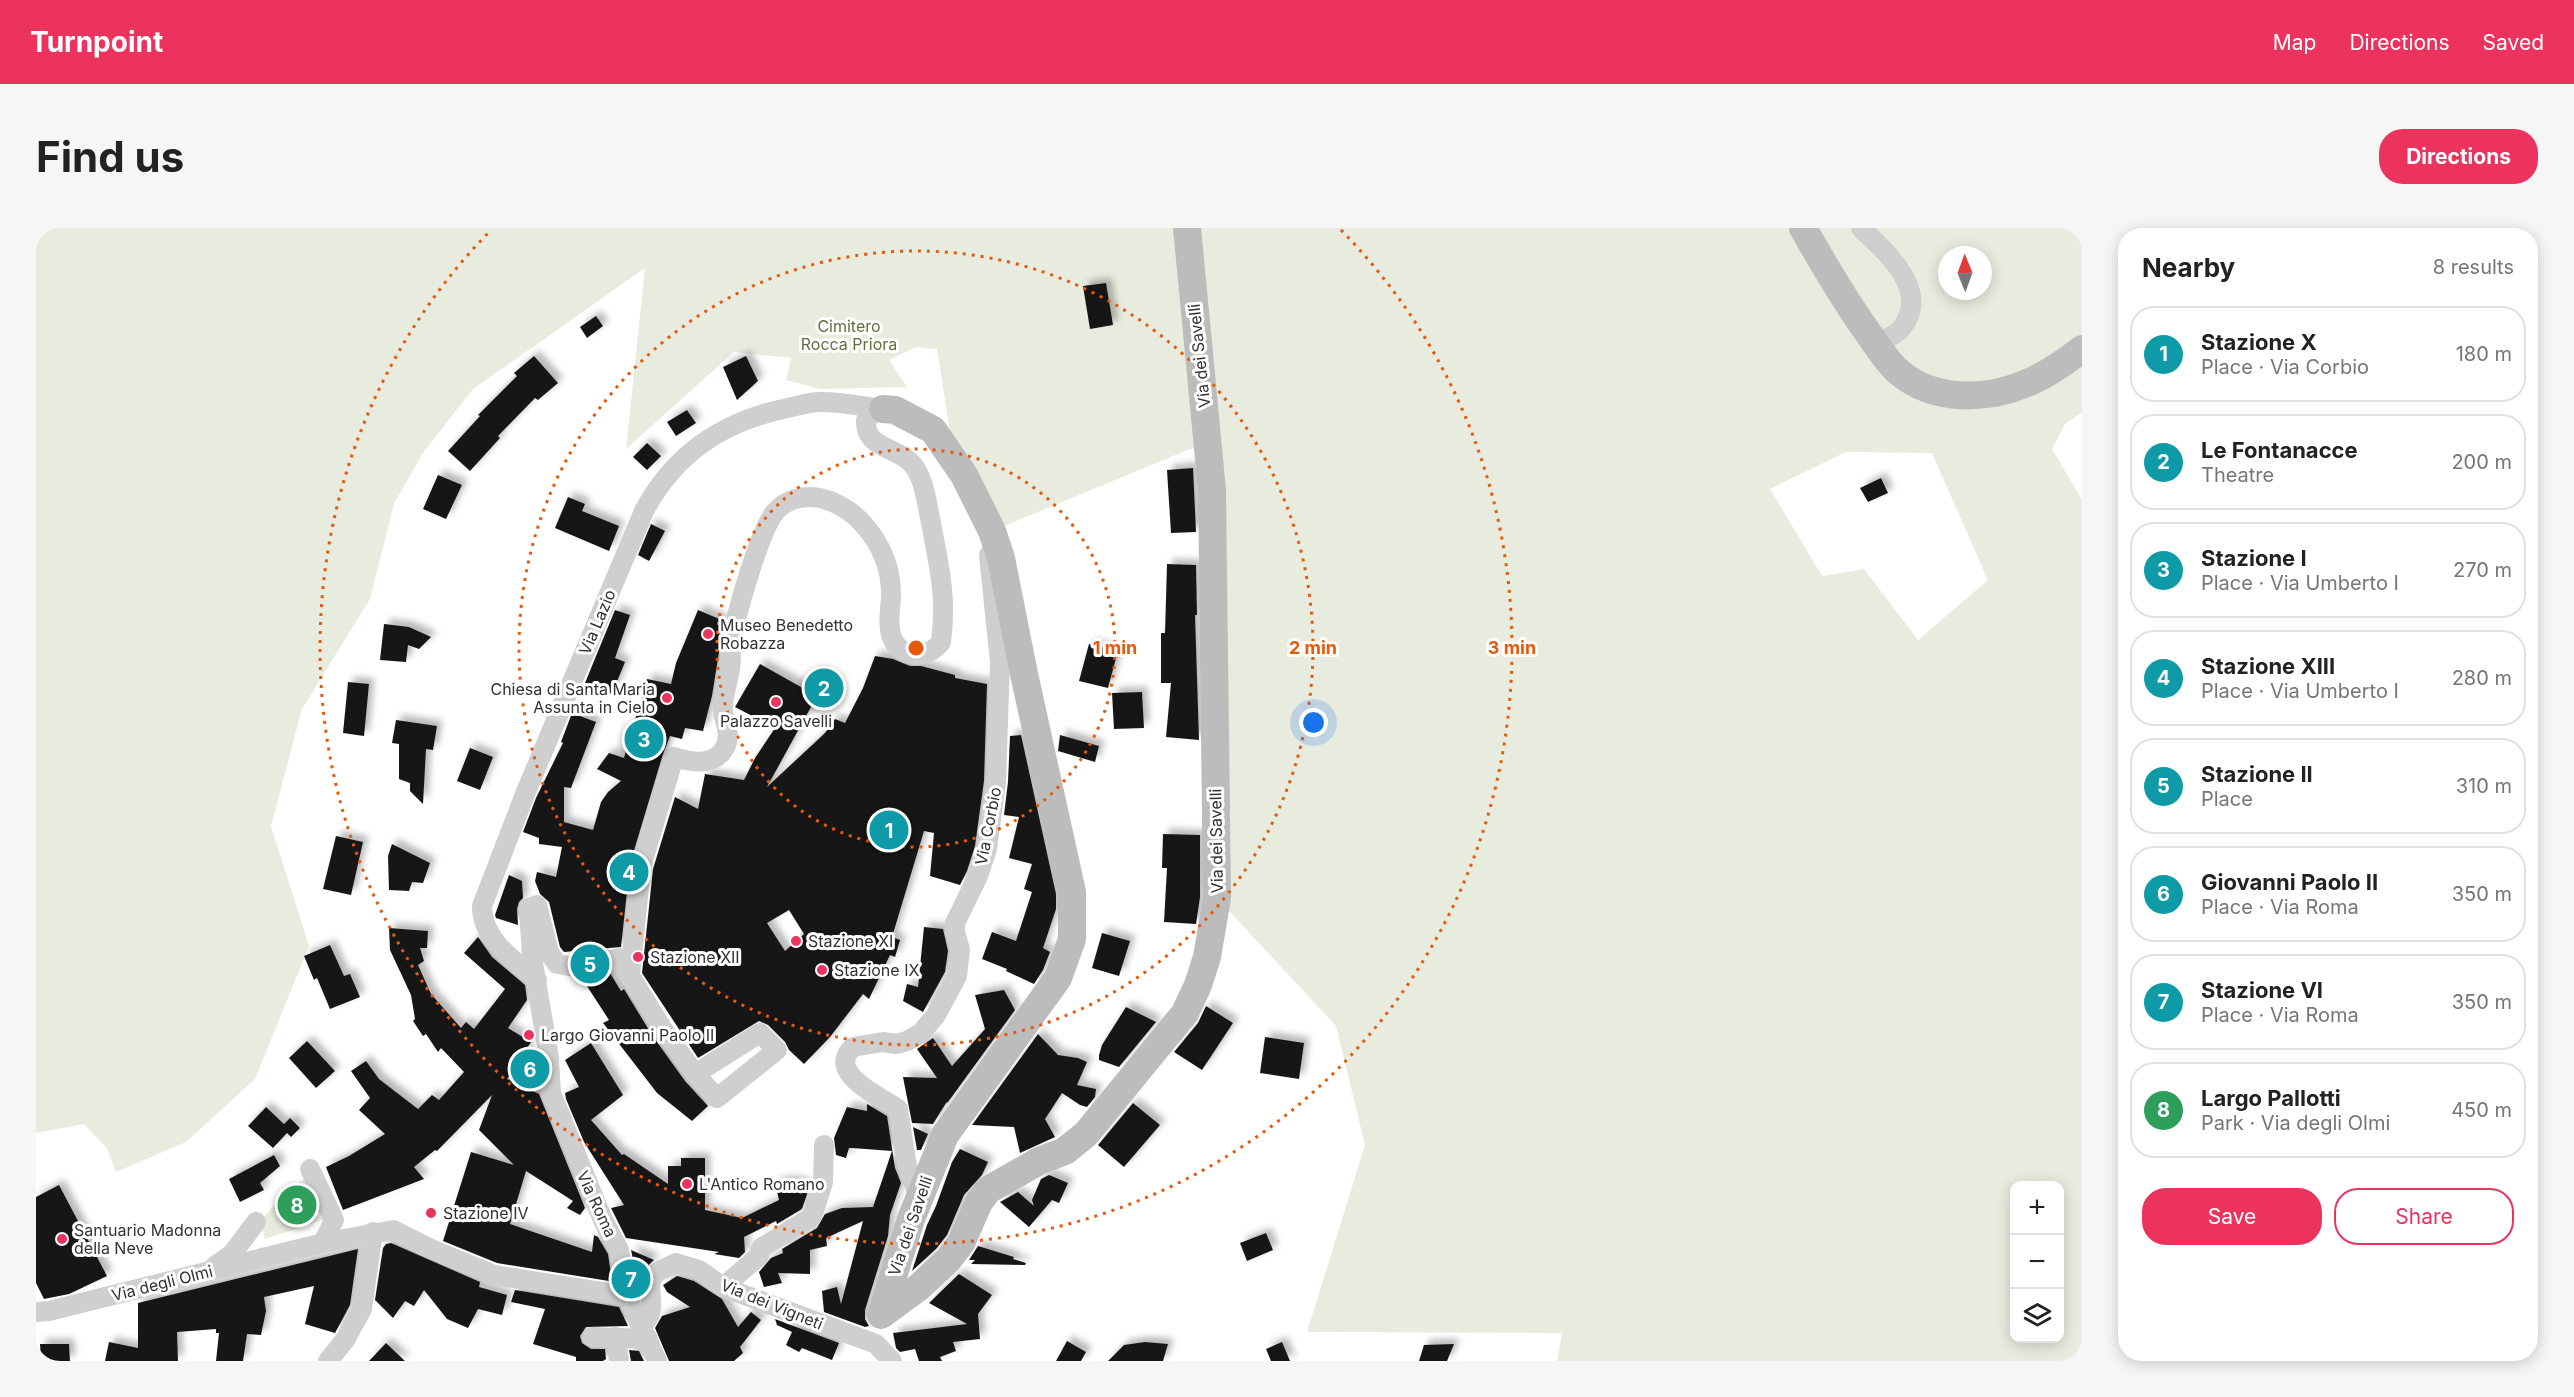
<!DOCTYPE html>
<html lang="en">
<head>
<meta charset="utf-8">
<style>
	:root { --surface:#fff; --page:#f6f6f6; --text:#222; --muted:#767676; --line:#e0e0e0; --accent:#eb335d }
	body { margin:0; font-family:Inter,sans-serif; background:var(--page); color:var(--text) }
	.controls { position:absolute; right:18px; bottom:18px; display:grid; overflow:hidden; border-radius:12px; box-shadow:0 3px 15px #0003 }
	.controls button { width:54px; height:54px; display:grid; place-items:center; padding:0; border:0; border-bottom:2px solid var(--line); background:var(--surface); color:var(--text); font:30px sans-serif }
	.compass { position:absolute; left:1902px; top:18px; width:54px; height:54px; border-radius:50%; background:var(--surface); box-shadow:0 3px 15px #0003; rotate:359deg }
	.you { position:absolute; left:1278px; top:495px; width:21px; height:21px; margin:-15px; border:4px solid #fff; border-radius:50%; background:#1a73e8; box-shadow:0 0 0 9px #1a73e833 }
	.badge { display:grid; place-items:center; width:39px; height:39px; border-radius:50%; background:var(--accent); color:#fff; font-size:20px; font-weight:700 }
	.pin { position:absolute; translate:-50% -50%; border:3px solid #fff; box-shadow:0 2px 6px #0006 }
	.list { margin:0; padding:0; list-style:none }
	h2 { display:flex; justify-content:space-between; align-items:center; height:78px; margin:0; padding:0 24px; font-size:26px }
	h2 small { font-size:20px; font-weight:400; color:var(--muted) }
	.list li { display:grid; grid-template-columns:39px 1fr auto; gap:18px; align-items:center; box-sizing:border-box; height:96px; margin:0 12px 12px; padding:0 12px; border:2px solid var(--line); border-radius:24px }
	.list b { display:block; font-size:22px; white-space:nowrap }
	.list p { margin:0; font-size:20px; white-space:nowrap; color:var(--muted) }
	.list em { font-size:20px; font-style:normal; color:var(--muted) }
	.actions { display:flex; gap:12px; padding:18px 24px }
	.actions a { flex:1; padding:14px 0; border:2px solid var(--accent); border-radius:24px; text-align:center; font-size:21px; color:var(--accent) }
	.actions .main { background:var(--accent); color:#fff }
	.icon { flex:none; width:33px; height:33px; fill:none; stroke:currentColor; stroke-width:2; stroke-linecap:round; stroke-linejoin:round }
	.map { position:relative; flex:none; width:2046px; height:1133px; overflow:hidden; border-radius:24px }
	header { display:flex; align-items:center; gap:36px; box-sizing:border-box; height:84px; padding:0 30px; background:var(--accent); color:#fff }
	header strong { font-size:28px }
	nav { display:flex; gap:33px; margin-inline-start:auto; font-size:21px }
	.intro { display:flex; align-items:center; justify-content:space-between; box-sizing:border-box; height:144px; padding:0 36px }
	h1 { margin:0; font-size:42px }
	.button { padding:15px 27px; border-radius:24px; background:var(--accent); color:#fff; font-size:21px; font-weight:700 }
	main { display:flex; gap:36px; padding:0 36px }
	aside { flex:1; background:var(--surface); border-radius:24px; box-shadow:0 3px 15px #0003 }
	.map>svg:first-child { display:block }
	.green { fill:#e8ecde; fill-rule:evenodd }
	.building { fill:#191919; fill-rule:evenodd; filter:url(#shadow) }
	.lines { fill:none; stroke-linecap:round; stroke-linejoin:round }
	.street { stroke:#cfcfcf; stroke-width:20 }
	.secondary { stroke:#bcbcbc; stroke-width:28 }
	.ring { fill:none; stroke:#e8590c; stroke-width:3; stroke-dasharray:3 6 }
	.poi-dot { fill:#eb335d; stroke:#fff; stroke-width:2 }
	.labels { text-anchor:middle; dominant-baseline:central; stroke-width:6; stroke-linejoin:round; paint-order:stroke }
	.park-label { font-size:16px; fill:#5d703d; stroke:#fff }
	.street-label { font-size:16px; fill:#323232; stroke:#fff }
	.poi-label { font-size:16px; fill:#323232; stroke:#fff; text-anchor:start }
	.centre { fill:#e8590c; stroke:#fff; stroke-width:3 }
	.ring-label { font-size:18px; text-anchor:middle; font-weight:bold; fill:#e8590c; stroke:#fff; stroke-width:6; stroke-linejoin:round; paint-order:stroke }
</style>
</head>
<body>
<header>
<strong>Turnpoint</strong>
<nav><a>Map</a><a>Directions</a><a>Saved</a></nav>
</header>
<div class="intro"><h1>Find us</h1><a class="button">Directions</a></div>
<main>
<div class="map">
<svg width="2046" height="1133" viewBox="0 0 2046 1133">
	<defs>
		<filter id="shadow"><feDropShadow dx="5.5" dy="-5.5" stdDeviation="3" flood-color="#0004"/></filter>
	</defs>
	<rect width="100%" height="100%" fill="#fff"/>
	<g class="green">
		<path d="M0,0H2046V184L2029,196L2016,221L2046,272V1133H1521L1526,1105L1271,1104L1329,917L1300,798L1181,670L1171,214L956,303L918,230L901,121L880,119L853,132L871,159L784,161L750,152L755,130L698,124L590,221L609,40L437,161L386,226L358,276L334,371L266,481L235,598L273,718L219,851L150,914L80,944L71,920L48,896L0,905ZM1911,27H1947V63H1911ZM1810,224L1896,225L1952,352L1882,412L1828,341L1786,348L1734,261ZM1978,958H2024V1110H1978Z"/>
		<path d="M271,949L289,991L229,1011L224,994L250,963Z"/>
	</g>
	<g class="building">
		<path d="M1070,55L1077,97L1054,101L1047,58Z"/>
		<path d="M560,88L567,98L551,110L544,99Z"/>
		<path d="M498,128L522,155L502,172L499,170L462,208L464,210L434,243L412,223L444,188L442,187L481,148L478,145Z"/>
		<path d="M710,128L722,153L701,172L687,139Z"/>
		<path d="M651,182L660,195L640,208L631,194Z"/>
		<path d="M611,215L625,228L611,242L597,229Z"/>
		<path d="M1157,240L1160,304L1135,305L1131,242Z"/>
		<path d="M402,247L426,257L410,291L387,281Z"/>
		<path d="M1845,250L1852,265L1832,274L1824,260Z"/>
		<path d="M532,269L549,276L546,283L583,298L573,323L519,300Z"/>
		<path d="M615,296L629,303L613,333L602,327Z"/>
		<path d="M1131,336L1160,337L1161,387H1159L1163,512L1130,509L1135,455H1125V405H1129Z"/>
		<path d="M579,382L594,387L579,430L589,434L576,466L549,455Z"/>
		<path d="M662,382L688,393L676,468L667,503L649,500L646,511L634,508L627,526L594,636L585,719L562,721L544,728L539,723L528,724L524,719L513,674L504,666L499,653L501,644L520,649L526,619L503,616V610L487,604L500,570L527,515L525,514L536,485L560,494L535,560L528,559V594L557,602L565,574L572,564L585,553L561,541L573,525L588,530L611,451L635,456L640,435Z"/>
		<path d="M348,396L373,399L395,409L383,421L372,417L370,434L344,432Z"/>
		<path d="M1053,416L1082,423L1072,460L1043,453Z"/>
		<path d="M839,428L857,431L874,438H885L919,447V450L951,456L948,553L939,618L931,643L924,657L894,648L898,605L888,603L856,709L864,712L859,729L854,727L833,771L827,766L794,809L768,836L753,822L749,814L732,797L723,793L662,830L606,745L617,641L639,569L662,581L669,546L708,552L719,530L739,500L699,479L724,436L781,468L731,559L789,505L799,491L809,495L827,460ZM753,682L768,706L749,723L731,695Z"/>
		<path d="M312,454L333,456L328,508L307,505Z"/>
		<path d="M1106,464L1108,500L1078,501L1076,465Z"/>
		<path d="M360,492L401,498L397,522L390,521L387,576L374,563V555L363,551V516L356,515Z"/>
		<path d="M985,507L1020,666V681L1007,720L1014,724L1007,742L998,756L970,743L971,741L946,731L956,704L980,713L996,664L988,661L996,636L973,630L983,589L968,587L972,554L974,508Z"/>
		<path d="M1024,507L1063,518L1059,534L1022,523Z"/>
		<path d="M434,520L457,529L444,562L421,553Z"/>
		<path d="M1127,606L1164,607V669L1160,696L1128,694L1131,640H1126Z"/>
		<path d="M300,608L327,614L315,667L287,661Z"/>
		<path d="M356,616L394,635L387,655L376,654L373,663L353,662L352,628Z"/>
		<path d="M473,647L486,653L487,670L483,674L481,681L482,697L460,690L459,687Z"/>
		<path d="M888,699L907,701L912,723L909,744L887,784L867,773L871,756L882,759Z"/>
		<path d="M353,700L392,703L391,720H384L388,733L382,737L395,766L425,800L430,794L438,801L469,761L428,725L442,709L456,729L489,757L491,772L472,800L495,814L471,851L503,866L549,980L544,987L531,980L537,973L490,943L474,996L556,1024L558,1007L562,1009L572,1026L575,1046L573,1053L461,1035L407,1013L435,924L478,937L443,902L456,867L401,923L399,922L378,939L388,951L307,982L290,939L313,928L349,906L323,882L334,870L315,843L330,833L343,851L382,881L396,867L403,872L428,844L405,820L402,824L390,806L387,808L377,793L379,791L375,767L354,722Z"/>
		<path d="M1066,705L1094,713L1083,748L1056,740Z"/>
		<path d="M294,717L308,748L314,746L324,769L294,781L281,750L278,752L268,728Z"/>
		<path d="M574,745L585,763L588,761L616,807L649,853L672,878L656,893L621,865L567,795L573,792L547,752Z"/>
		<path d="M968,762L979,782L912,874L910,875L897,896L876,895L867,849L901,850L881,821L897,810L916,838L949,801L939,767Z"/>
		<path d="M1170,778L1197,795L1166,842L1138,824L1162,795Z"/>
		<path d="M1090,779L1120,794L1083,839L1063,832V827L1066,817Z"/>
		<path d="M1002,806L1022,827L1042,830L1051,834L1041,857L1060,861L1059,869L1051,879L1044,877L1026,865L1009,891L1019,909L984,925L978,899L936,897Z"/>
		<path d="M1229,809L1268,815L1263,851L1224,845Z"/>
		<path d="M271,813L299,843L280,860L253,830Z"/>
		<path d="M555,815L587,867L555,892L586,927L588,926L632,956V938H645V930H669V982L706,990L743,972L739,955L754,953L770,956L771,966L766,981L741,996L740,993L708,1009L709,1024L703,1030L678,1026L683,1024L590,1010L575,980L588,977L548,914L530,871L529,865L543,859L529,832Z"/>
		<path d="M1097,875L1124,897L1088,939L1062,917Z"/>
		<path d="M831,876L851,888L859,940L865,955L854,987L852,1008L829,1082V1091L833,1098L829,1099L788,1084L786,1063L801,1059L805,1076L827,993L790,1010L791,1018L774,1022V1046L742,1045L746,1055L728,1059L723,1044L735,1030L747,1025L746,1021L781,1000L789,986L806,980L837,979L856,923L816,920H813L810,930L800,927L798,910L811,879L831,883Z"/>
		<path d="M230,879L248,896L254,890L264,900L255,909L251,905L237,920L212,898Z"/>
		<path d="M877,899L892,906L885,922H881Z"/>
		<path d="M924,921L952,934L946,947L928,967L911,1007L900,1021L876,1043L891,997L900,978L916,934Z"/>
		<path d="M238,927L244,938L224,955L228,962L204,974L193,951Z"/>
		<path d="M1013,947L1032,955L1023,975L1016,972L993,999L964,974L982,964L998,978L996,972L1005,951Z"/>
		<path d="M23,957L71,1048L33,1066L8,1071L0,1055V969Z"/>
		<path d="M1230,1005L1237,1022L1211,1033L1204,1015Z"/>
		<path d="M355,1015L444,1054L443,1059L471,1067L466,1087L442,1081L432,1100L411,1091L388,1062L378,1078L369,1073L357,1090L339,1072L347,1020L350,1016Z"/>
		<path d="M942,1018L978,1029L977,1031L990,1035L989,1037L935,1036L939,1032H933Z"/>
		<path d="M322,1021L314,1077L299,1105L269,1096L278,1058L228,1069L230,1083L225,1107L211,1106L207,1133H180L183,1105H180V1101L141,1104L142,1133H69L73,1114L102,1120V1075Z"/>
		<path d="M595,1022L618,1032L608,1041L602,1055Z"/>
		<path d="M923,1046L956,1067L942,1086L944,1111L917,1114L920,1123L904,1129L906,1133H883L879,1121L864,1124L860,1120L857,1105L931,1096L893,1075Z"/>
		<path d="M641,1048L658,1053L686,1071L702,1099L715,1084L725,1092L704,1119L707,1125L698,1133H633L619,1100L626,1088L654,1079L631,1064L627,1057Z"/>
		<path d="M479,1062L583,1079L592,1098L550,1099L544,1108L546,1115L555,1121H569L570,1131L567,1133H540V1129L497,1116L509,1081L475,1074Z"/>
		<path d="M739,1091L803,1115L796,1132L766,1120L763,1124L750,1117L756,1104L741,1097Z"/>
		<path d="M1031,1113L1050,1124L1045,1133H1020Z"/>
		<path d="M1109,1114L1132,1116L1127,1133H1072L1088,1117Z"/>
		<path d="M1246,1114L1254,1133H1235L1230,1121Z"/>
		<path d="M350,1115L369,1133H333Z"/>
		<path d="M4,1116H33L34,1133H5Z"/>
		<path d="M1418,1116L1411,1133H1383L1388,1117Z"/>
		<path d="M593,1122L603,1123L608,1133H595Z"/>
	</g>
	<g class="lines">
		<g class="street">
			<path d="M1825,0C1850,24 1897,64 1864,102C1858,108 1847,112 1840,116"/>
			<path d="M594,747L605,639L638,529C654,534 677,539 688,521C698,505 685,491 687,477C688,465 692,453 694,441C696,433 694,426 695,418C698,392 723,304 739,284C750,271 768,267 784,270C826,280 855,324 855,366C855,380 851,393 855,407C863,431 890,433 905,414C911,368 903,339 895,295C891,277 889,252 877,237C863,219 828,221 830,192L839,183L847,181"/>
			<path d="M501,752C478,732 446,712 446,678L489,566L608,283C639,225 687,193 752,180C762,178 773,174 783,174C804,173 827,179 847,181"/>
			<path d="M724,805L741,822L681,870L659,846Z"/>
			<path d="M274,941L298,992L287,1015"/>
			<path d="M883,969L871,938L862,881C845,869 789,845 817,819L847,814L860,816L871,813L885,805L900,787L921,748L924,722L919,704V695L942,648L951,621L960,554L964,434L953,327"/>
			<path d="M179,1038L196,1026L220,994"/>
			<path d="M687,1059L723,1028L725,1020L774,990L777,986L787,954L788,917"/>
			<path d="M0,1084L13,1083L287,1015L357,1002L395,1021L458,1047L591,1068"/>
			<path d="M606,1097C625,1081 607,1060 618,1047C623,1041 633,1039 640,1035L663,1042L687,1059L840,1116L856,1133"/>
			<path d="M556,1109L612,1111"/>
			<path d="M579,1109L583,1133"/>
			<path d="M292,1133L309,1112L326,1081L337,1004"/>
			<path d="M621,1133L591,1068L583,1022L567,992L515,865L513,830L496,729L493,680L501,677L513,724L521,736L545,740L583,730L626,800L659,846"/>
		</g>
		<g class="secondary">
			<path d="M1767,0C1788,37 1810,75 1835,109C1844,122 1852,135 1864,145C1899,174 1952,172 1991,155C2011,147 2029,134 2046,121"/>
			<path d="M847,181L859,182L897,202L928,247L956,303L965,330L988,446L1036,664V711L1022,750L909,907L875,991L845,1087L882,1060L912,1032L925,1015L943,974L952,962L1003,933L1029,923L1050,906L1149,785L1162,757L1171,729L1181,670L1176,262L1151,0"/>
		</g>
	</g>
	<g class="ring">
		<circle cx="880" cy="420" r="199"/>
		<circle cx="880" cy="420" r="397"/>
		<path d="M1305 2A596 596 0 1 1 455 2"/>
	</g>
	<g class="poi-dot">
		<circle cx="672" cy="406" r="6"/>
		<circle cx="631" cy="470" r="6"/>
		<circle cx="740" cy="474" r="6"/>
		<circle cx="760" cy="713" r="6"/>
		<circle cx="602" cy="729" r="6"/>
		<circle cx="786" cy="742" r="6"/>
		<circle cx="493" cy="807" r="6"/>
		<circle cx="651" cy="956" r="6"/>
		<circle cx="395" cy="985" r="6"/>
		<circle cx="26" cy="1011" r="6"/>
	</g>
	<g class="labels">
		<g class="park-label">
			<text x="813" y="98">Cimitero<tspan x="813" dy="18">Rocca Priora</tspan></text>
		</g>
		<g class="street-label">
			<text transform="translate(1163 128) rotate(-96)">Via dei Savelli</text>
			<text transform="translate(561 394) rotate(-67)">Via Lazio</text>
			<text transform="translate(952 598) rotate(-79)">Via Corbio</text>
			<text transform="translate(1180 613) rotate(-91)">Via dei Savelli</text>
			<text transform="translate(561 976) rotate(65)">Via Roma</text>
			<text transform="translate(874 998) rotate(-71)">Via dei Savelli</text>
			<text transform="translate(126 1055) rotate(-14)">Via degli Olmi</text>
			<text transform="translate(736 1076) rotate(22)">Via dei Vigneti</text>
		</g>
		<g class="poi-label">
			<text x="684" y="397">Museo Benedetto<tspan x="684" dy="18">Robazza</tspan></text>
			<text x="619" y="461" text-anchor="end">Chiesa di Santa Maria<tspan x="619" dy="18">Assunta in Cielo</tspan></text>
			<text x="740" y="493" text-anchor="middle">Palazzo Savelli</text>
			<text x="772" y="713">Stazione XI</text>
			<text x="614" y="729">Stazione XII</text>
			<text x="798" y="742">Stazione IX</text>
			<text x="505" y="807">Largo Giovanni Paolo II</text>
			<text x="663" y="956">L'Antico Romano</text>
			<text x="407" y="985">Stazione IV</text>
			<text x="38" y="1002">Santuario Madonna<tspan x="38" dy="18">della Neve</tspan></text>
		</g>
	</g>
	<circle cx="880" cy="420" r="9" class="centre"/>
	<g class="ring-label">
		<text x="1079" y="426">1 min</text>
		<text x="1277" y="426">2 min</text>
		<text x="1476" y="426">3 min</text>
	</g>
</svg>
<div class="controls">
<button>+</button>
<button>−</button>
<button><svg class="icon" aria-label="layers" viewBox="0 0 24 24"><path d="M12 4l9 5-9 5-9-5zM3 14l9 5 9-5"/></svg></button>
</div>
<svg class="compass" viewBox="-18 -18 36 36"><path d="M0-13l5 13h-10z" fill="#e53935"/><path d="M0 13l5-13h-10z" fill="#767676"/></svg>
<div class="you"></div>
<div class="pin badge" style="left:853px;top:602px;background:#0f9aa8">1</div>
<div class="pin badge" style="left:788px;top:460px;background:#0f9aa8">2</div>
<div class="pin badge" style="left:608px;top:511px;background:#0f9aa8">3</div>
<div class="pin badge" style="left:593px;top:644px;background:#0f9aa8">4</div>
<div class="pin badge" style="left:554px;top:736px;background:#0f9aa8">5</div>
<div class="pin badge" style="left:494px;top:841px;background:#0f9aa8">6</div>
<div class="pin badge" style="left:595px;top:1051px;background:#0f9aa8">7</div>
<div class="pin badge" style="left:261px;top:977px;background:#2e9e5b">8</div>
</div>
<aside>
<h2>Nearby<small>8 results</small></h2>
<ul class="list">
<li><span class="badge" style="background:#0f9aa8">1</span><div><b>Stazione X</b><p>Place · Via Corbio</p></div><em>180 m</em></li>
<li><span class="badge" style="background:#0f9aa8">2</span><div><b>Le Fontanacce</b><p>Theatre</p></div><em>200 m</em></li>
<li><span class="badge" style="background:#0f9aa8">3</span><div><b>Stazione I</b><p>Place · Via Umberto I</p></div><em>270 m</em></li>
<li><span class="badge" style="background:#0f9aa8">4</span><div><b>Stazione XIII</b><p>Place · Via Umberto I</p></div><em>280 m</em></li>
<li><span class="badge" style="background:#0f9aa8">5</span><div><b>Stazione II</b><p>Place</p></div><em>310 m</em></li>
<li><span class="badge" style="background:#0f9aa8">6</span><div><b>Giovanni Paolo II</b><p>Place · Via Roma</p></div><em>350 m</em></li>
<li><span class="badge" style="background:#0f9aa8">7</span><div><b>Stazione VI</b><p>Place · Via Roma</p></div><em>350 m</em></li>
<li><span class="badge" style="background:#2e9e5b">8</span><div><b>Largo Pallotti</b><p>Park · Via degli Olmi</p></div><em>450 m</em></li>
</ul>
<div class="actions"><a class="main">Save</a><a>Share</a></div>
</aside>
</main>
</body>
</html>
